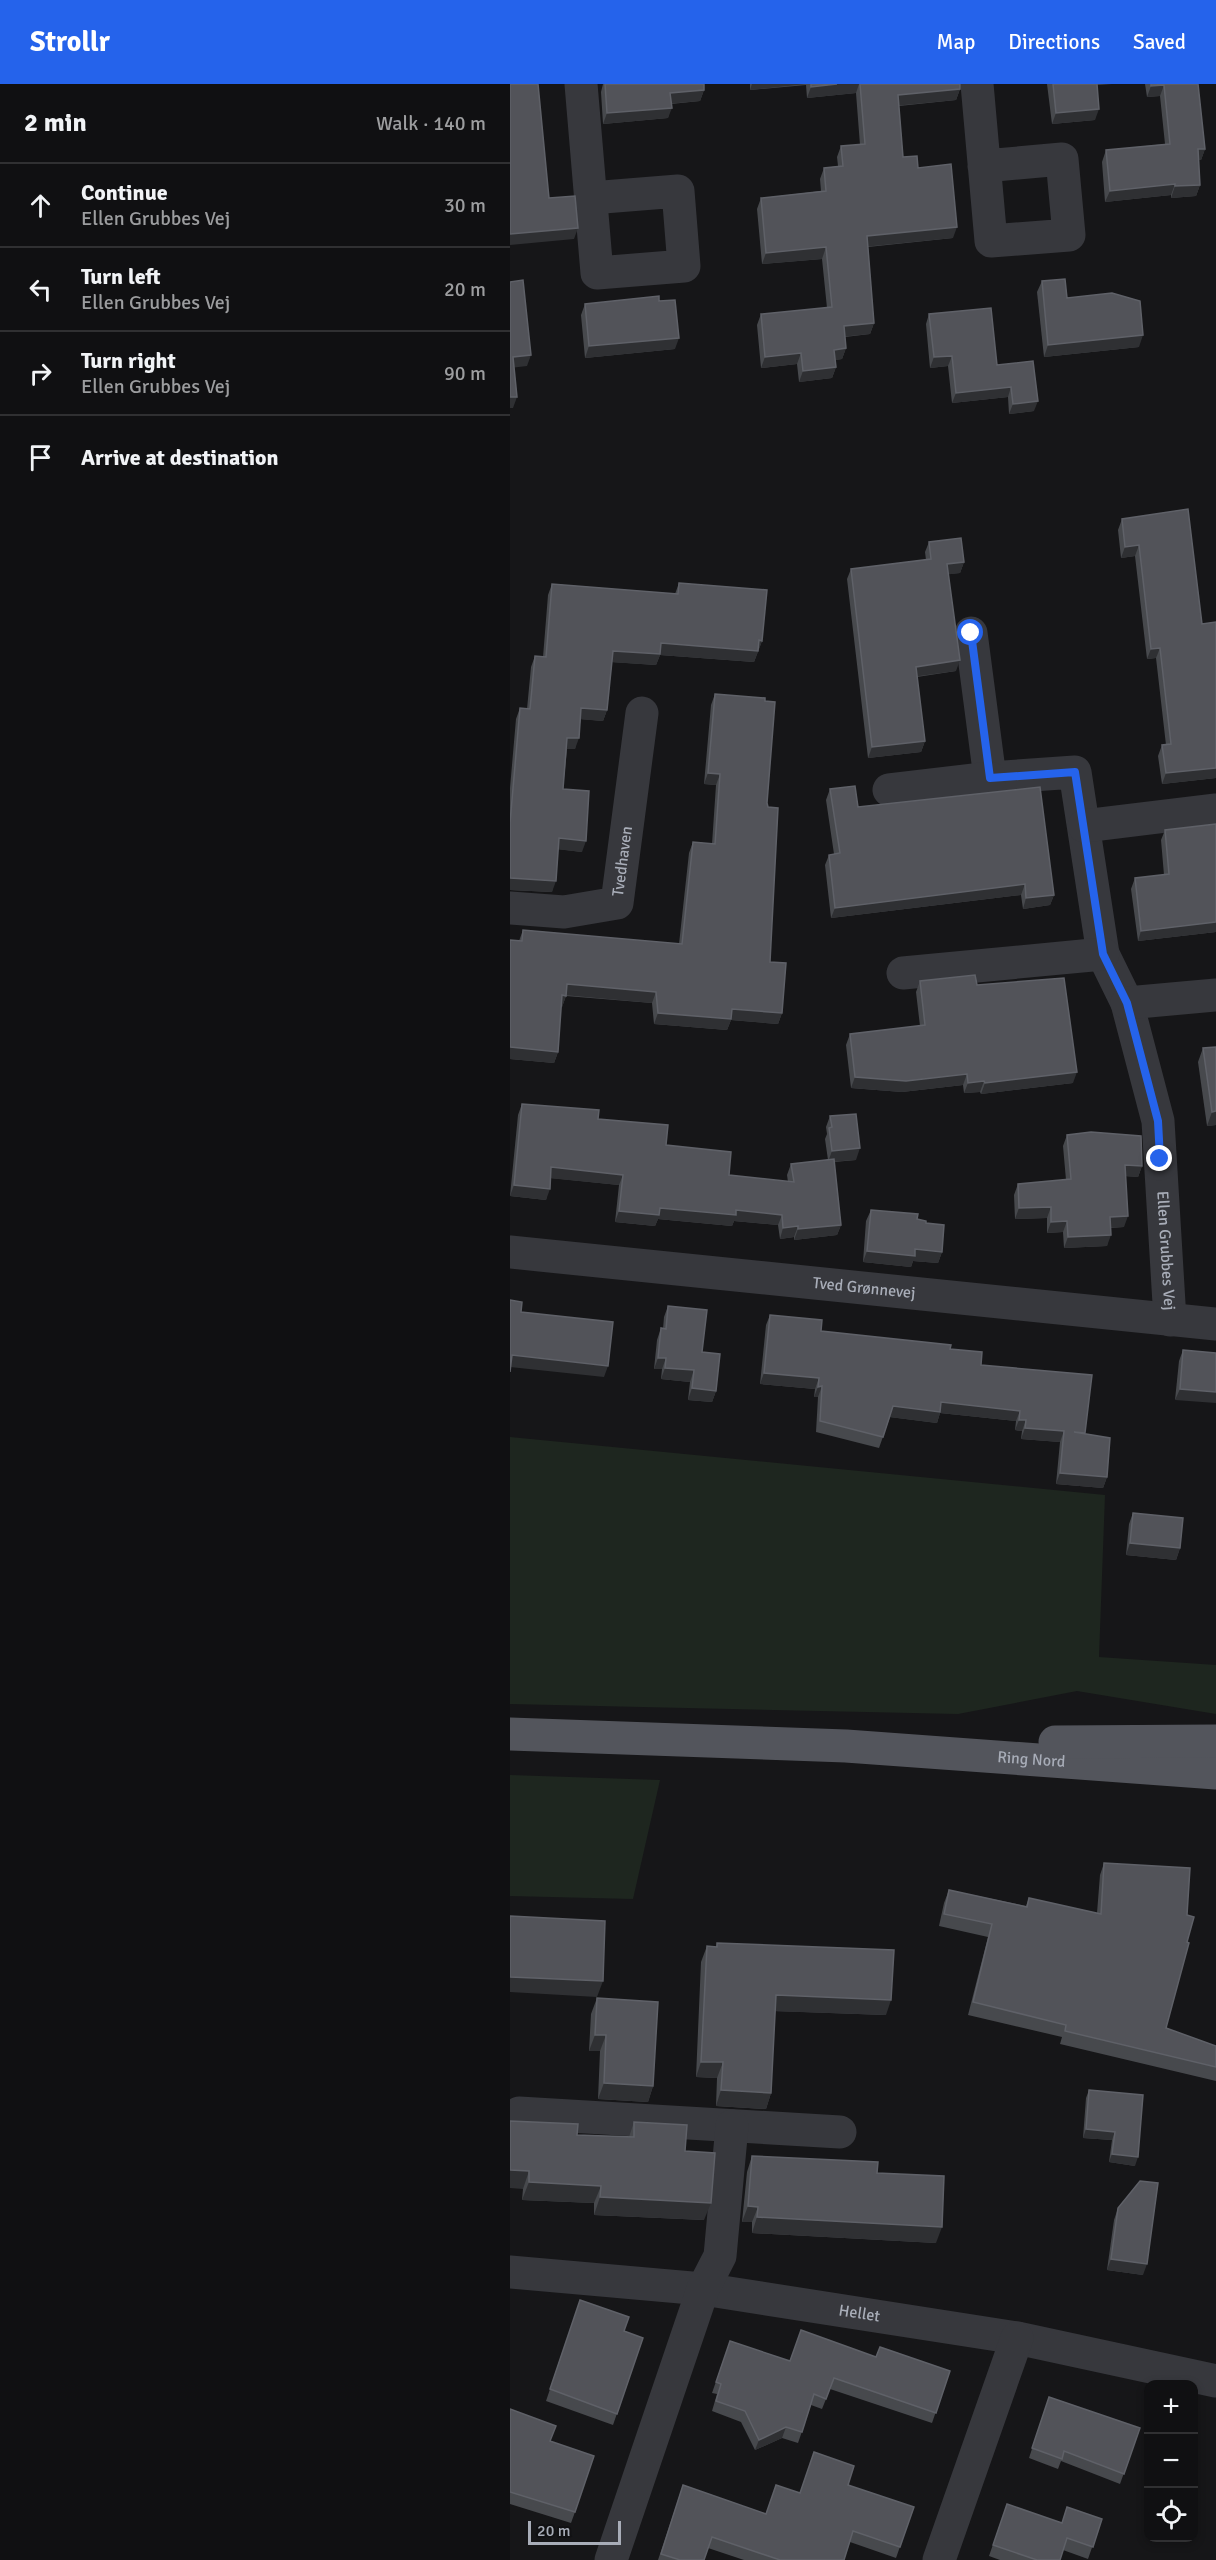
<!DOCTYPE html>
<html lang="en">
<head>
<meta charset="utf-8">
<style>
	:root { --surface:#101012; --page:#1e1e20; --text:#f1f3f6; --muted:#9c9d9f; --line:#303032; --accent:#2563eb }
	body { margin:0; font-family:Signika,sans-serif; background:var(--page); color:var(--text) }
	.controls { position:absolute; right:18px; bottom:18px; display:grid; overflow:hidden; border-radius:12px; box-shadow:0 3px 9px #0003 }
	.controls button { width:54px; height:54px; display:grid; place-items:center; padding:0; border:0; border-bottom:2px solid var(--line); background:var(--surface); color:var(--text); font:30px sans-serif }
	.scale { position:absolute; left:18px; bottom:15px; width:93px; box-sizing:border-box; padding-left:6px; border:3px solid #a8adb8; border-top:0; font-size:16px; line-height:21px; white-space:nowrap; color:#a8adb8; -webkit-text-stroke:4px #111113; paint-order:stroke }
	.stop { position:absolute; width:18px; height:18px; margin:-14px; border:4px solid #2563eb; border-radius:50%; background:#fff }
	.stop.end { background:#2563eb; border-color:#fff; box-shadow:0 2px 6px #0008 }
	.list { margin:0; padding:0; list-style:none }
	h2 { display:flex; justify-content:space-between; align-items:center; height:78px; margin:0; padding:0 24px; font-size:26px }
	h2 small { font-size:20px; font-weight:400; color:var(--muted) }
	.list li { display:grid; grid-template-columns:39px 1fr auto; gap:18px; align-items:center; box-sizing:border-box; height:84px; padding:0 24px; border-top:2px solid var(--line) }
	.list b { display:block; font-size:22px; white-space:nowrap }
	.list p { margin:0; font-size:20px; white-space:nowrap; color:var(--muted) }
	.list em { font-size:20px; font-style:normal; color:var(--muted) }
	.icon { flex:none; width:33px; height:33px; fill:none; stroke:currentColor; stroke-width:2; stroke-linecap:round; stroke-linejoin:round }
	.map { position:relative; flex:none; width:706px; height:2476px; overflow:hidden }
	header { display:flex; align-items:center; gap:36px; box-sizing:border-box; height:84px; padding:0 30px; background:var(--accent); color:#fff }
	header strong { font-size:28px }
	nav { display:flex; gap:33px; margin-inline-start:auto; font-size:21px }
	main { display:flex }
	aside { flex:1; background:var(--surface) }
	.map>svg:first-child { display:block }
	.green { fill:#1e261f }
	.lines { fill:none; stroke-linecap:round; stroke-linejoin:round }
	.minor { stroke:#37383d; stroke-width:33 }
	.major { stroke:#53555c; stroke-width:33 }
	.wall { fill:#47494d }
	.shaded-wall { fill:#2f3033 }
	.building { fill:#525359; stroke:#5f6168; stroke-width:1.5 }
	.route { stroke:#2563eb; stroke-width:8 }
	.labels { text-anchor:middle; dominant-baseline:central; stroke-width:5; stroke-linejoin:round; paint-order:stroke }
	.street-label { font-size:16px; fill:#a8adb8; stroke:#111113 }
</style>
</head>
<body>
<header>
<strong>Strollr</strong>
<nav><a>Map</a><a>Directions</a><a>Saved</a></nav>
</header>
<main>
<aside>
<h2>2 min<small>Walk · 140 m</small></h2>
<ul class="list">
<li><svg class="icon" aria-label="ahead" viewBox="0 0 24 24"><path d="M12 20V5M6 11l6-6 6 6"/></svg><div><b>Continue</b><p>Ellen Grubbes Vej</p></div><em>30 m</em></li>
<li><svg class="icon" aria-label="left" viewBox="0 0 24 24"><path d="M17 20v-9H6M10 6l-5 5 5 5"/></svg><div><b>Turn left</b><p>Ellen Grubbes Vej</p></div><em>20 m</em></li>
<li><svg class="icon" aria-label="right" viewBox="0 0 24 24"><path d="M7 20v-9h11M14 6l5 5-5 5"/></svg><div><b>Turn right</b><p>Ellen Grubbes Vej</p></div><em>90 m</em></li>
<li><svg class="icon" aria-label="arrive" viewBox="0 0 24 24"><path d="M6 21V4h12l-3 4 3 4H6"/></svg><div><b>Arrive at destination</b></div></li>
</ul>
</aside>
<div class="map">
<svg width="706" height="2476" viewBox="0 0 706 2476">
	<rect width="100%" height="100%" fill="#161618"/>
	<g class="green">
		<path d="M0,1353L595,1411L589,1573L706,1581V1630L567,1607L448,1630L0,1620Z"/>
		<path d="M0,1691L150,1696L123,1815L0,1812Z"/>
	</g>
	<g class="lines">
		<g class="minor">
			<path d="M71,0L87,189L174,182L168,107L81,114"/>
			<path d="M467,0L481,157L559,151L552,75L474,82"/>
			<path id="s1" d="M461,549L480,694L565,688L593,870L617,919L648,1037L660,1236"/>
			<path d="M379,706L480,694"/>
			<path d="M574,742L706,726"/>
			<path id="s2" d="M0,824L54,828L107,819L132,629"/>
			<path d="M393,889L593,870"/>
			<path d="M617,919L706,911"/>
			<path id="s3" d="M0,1168L706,1240"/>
			<path d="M9,2029L330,2048"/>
			<path id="s4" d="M0,2188L193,2205L507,2254L706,2297"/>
			<path d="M101,2476L193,2205L210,2172L222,2042"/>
			<path d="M429,2476L507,2254"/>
		</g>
		<g class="major">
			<path id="s5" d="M0,1650L336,1662L706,1689"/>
			<path d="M545,1658L706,1657"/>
		</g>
	</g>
	<g class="wall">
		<path d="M93,0H194V6L190,17L161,20L158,34L93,40L91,8Z"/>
		<path d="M240,0H450V5L446,16L389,22L393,73L408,84L443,154L358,163L364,239L360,250L335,253L336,264L332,275L325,276L326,283L322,294L289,298L287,280L251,284L247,241L251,230L317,224L312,175L252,180L247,125L251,114L311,107L310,95L314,84L328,82L327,73L331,62L350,61L346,9L297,14L296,1L240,6Z"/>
		<path d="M537,0H602L587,1L585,36L542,40Z"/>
		<path d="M635,0H688L695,65L691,76H688L690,101L686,112L661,114V111L595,118L592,78L596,66L655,60L650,12L637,13Z"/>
		<path d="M532,197L557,214L629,263L534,273L527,208Z"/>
		<path d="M149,217L165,265L75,274L71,231L75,220Z"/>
		<path d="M419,230L487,281L524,327L499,330L498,313L442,319L438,282L420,284L416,240Z"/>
		<path d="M678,425L706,694L652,700L648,672L652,661H656L646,574L637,575L625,472L611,474L608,446L612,435Z"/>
		<path d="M419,458L454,478L450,489L438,490L446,587L407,593L415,657L411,668L358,674L337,495L341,485L416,476L415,468Z"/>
		<path d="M169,499L252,557L244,578L150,571L146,581L102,578L97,626L93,637L71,635L65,665H57L53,705L72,768L48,765L42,808L0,806V704L6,635L10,624L17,625L21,583L25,572L33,573L38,511L42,500L165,510Z"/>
		<path d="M205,610L257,719L260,878L272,929L268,940L221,936L217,946L144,940L142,919L56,912L52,923L51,922L48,968L44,979L0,975V856L9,857L13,846L169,860L179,769L183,758L202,760L206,701L194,700L201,621Z"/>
		<path d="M320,705L348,723L544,811L540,821L513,825L511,811L321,834L315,781L319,771L324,770L316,716Z"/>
		<path d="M706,740V848L628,857L621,805L625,794L654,791L651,756L655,746Z"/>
		<path d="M410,897L467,901L563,999L471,1010L470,1008L454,1009L453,1001L392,1008L341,1004L336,961L340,950L410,942L406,908Z"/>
		<path d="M706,963V1041L697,1042L688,978L693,964Z"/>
		<path d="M12,1020L88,1035L156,1061L219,1091L278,1098L277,1091L281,1080L318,1076L315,1055L317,1050L316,1043L320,1032L346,1076L324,1078L331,1141L327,1151L284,1156V1153L270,1155L268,1141L224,1137L222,1142L148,1135L145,1142L105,1138L109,1101L41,1094L36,1116L0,1112L8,1031Z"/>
		<path d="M557,1051L632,1082L628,1093L616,1092L614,1143L600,1144L597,1162L554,1164L553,1148L537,1149V1134L505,1135L504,1111L508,1100L556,1096L553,1062Z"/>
		<path d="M361,1126L407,1135L416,1139L432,1168L428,1179L403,1177L401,1183L353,1178L356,1137Z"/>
		<path d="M158,1222L192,1268L206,1307L202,1318L178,1316L180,1298L151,1295L152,1285H144L147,1256L151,1244L153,1245L154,1233Z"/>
		<path d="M260,1231L311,1247L440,1265L471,1281L574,1350L597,1393L593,1404L546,1400L550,1358L511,1355L512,1347L505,1346L506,1337L430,1329L427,1339L380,1333L369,1364L306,1348L308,1313H304L305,1305L250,1300L256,1241Z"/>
		<path d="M673,1266L706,1269L665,1316L669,1277Z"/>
		<path d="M623,1429L670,1464L666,1476L616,1471L619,1440Z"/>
		<path d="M594,1779L677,1831V1858L656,1944L706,1962V1997L550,1960L552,1953L458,1931L478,1853L429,1842L434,1819L439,1806L516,1822L519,1814L587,1829L590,1791Z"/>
		<path d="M207,1859L376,1931L265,1927L261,2009L256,2025L206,2022L207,1994L186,1993L191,1878L197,1862L206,1863Z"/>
		<path d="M87,1914L143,2002L138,2018L88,2015L90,1967H79L81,1930Z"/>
		<path d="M579,2006L625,2082L599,2078L602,2056L573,2054L576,2014Z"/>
		<path d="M0,2037L67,2051L119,2053L124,2038L175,2067L194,2136L84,2131V2119L12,2116L13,2105Z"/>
		<path d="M242,2072L367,2089L426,2159L242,2149V2138H232L237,2088Z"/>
		<path d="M608,2124L633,2191L597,2186L604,2136Z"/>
		<path d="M70,2216L114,2247L133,2254L103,2341L36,2317Z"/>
		<path d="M220,2257L280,2277L366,2273L440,2287L422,2339L320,2305L312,2325L301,2321L288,2359L272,2354L245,2366L231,2338L202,2327L207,2310L202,2309Z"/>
		<path d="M539,2313L630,2344L610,2400L551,2377L548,2385L519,2374Z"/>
		<path d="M0,2325L40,2357L65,2428L61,2439L0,2420Z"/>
		<path d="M173,2401L256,2430L290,2409L338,2401L404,2423L386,2474L340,2458L334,2476H234L198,2464L194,2476H148Z"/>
		<path d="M497,2420L551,2439L592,2435L578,2475L553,2466L550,2476H490L479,2472Z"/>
	</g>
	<g class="shaded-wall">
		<path d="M242,0H296L240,6Z"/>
		<path d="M327,0H349L346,9L297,14L301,3Z"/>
		<path d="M654,1L650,12L637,13L641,2Z"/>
		<path d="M450,5L446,16L384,22L388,11Z"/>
		<path d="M194,6L190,17L157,20L160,9Z"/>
		<path d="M162,24L158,34L93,40L97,29Z"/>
		<path d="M589,25L585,36L542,40L546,29Z"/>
		<path d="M688,65H695L691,76H684Z"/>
		<path d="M665,100L661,111L595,118L600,107Z"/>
		<path d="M690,101L686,112L661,114L665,102Z"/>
		<path d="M447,143L443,154L353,163L357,152Z"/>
		<path d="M68,144L64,155L0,161V150Z"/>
		<path d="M316,163L312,175L252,180L256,169Z"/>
		<path d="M364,239L360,250L330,253L334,242Z"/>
		<path d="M633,251L629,263L534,273L538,261Z"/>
		<path d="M169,254L165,265L75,274L79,262Z"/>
		<path d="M336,264L332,275L320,277L324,266Z"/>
		<path d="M291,269L287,280L251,284L255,273Z"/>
		<path d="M21,271L17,282L0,284L3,273Z"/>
		<path d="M442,272L438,282L420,284L424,273Z"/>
		<path d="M326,283L322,294L289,298L293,287Z"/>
		<path d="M501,303L498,313L442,319L446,309Z"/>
		<path d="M0,313H7L3,324H0Z"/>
		<path d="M528,317L524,327L499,330L503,320Z"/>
		<path d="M629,461L625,472L611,474L615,463Z"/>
		<path d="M454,478L450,489L433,491L437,480Z"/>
		<path d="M249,556L252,557L244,578L150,571L146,581L99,578L103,567L151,559Z"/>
		<path d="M650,564L646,574L637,575L641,565Z"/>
		<path d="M450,576L446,587L402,593L406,583Z"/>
		<path d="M71,624L97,626L93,637L67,635Z"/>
		<path d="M57,654H69L65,665H53Z"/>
		<path d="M415,657L411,668L358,674L362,663Z"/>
		<path d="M706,684V694L652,700L656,689Z"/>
		<path d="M198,689L210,690L206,701L194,700Z"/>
		<path d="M49,754L76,757L72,768L45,765Z"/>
		<path d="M0,794L46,797L42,808L0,806Z"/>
		<path d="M515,800L511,811L321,834L325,824Z"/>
		<path d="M544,811L540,821L513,825L516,814Z"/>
		<path d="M706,838V848L628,857L631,847Z"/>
		<path d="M57,900L146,908L142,919L54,911L56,912L52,923L48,922Z"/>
		<path d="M222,925L272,929L268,940L221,936L217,946L144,940L148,929Z"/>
		<path d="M0,963L48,968L44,979L0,975Z"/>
		<path d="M567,988L563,999L471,1010L475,999Z"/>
		<path d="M457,990L453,1001L392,1008L341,1004L345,993Z"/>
		<path d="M474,997L470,1008L454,1009L458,999Z"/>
		<path d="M706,1027V1041L697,1042L702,1028Z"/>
		<path d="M350,1064L346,1076L318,1078L322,1067Z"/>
		<path d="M615,1081L632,1082L628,1093L611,1092Z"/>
		<path d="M41,1083L113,1091L109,1101L38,1094Z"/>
		<path d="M4,1101L40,1105L36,1116L0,1112Z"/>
		<path d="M541,1123L537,1134L505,1135L509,1124Z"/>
		<path d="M150,1124L226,1126L272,1131L268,1141L224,1137L222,1142L148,1135L145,1142L105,1138L109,1127Z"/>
		<path d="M618,1132L614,1143L596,1144L600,1133Z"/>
		<path d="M557,1137L553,1148L537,1149L541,1138Z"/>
		<path d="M331,1141L327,1151L284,1156L288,1145Z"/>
		<path d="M288,1142L284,1153L270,1155L273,1144Z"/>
		<path d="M601,1151L597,1162L554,1164L558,1153Z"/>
		<path d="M405,1165L432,1168L428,1179L403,1177L401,1183L353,1178L357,1167Z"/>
		<path d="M2,1271L98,1282L94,1293L0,1283Z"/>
		<path d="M148,1274H156L152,1285H144Z"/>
		<path d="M155,1284L184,1286L180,1298L151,1295Z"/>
		<path d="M254,1289L309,1294L305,1305L250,1300Z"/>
		<path d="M312,1302L308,1313H304L308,1303Z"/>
		<path d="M182,1304L206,1307L202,1318L178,1316Z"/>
		<path d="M670,1305L706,1308V1319L665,1316Z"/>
		<path d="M431,1318L510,1327L506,1337L430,1329L427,1339L379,1333L383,1322Z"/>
		<path d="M509,1336H516L512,1347L505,1346Z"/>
		<path d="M515,1344L554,1347L550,1358L511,1355Z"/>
		<path d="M550,1389L597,1393L593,1404L546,1400Z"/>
		<path d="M620,1459L670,1464L666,1476L616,1471Z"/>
		<path d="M0,1893L93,1897L87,1913L0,1908Z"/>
		<path d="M266,1911L381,1916L376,1931L260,1927Z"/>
		<path d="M85,1951H96L90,1967H79Z"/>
		<path d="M191,1978H213L207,1994L186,1993Z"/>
		<path d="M94,1999L143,2002L138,2018L88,2015Z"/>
		<path d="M211,2006L261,2009L256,2025L206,2022Z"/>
		<path d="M576,2045L605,2048L602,2056L573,2054Z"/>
		<path d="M602,2070L628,2073L625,2082L599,2078Z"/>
		<path d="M0,2086L19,2087L13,2105L0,2104Z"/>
		<path d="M19,2098L91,2102L84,2119L12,2116Z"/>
		<path d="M90,2113L201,2119L194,2136L84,2131Z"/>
		<path d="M238,2122L248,2123L242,2138H232Z"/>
		<path d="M247,2133L432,2143L426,2159L242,2149Z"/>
		<path d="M601,2175L637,2180L633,2191L597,2186Z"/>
		<path d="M276,2343L272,2354L245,2366L249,2356Z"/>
	</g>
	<g class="building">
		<path d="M0,0H28L39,114L65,112L68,144L0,150Z"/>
		<path d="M95,0H194V6L160,9L162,24L97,29Z"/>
		<path d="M301,0H327L301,3Z"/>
		<path d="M350,0H450V5L388,11L393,73L407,72L408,84L441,80L447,143L357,152L364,239L334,242L336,264L324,266L326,283L293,287L291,269L255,273L251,230L322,223L316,163L256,169L251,114L316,107L314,84L333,82L331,62L355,60Z"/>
		<path d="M543,0H587L589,25L546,29Z"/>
		<path d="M641,0H688L695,65H688L690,101L665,102V100L600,107L596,66L660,60L654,1L641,2Z"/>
		<path d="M555,195L557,214L602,209L630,217L633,251L538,261L532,197Z"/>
		<path d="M13,196L21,271L3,273L7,313H0V198Z"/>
		<path d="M149,212V217L165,216L169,254L79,262L75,220Z"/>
		<path d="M481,224L487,281L523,277L528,317L503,320L501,303L446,309L442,272L424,273L419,230Z"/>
		<path d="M678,425L692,540L706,538V684L656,689L652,661L661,660L650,564L641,565L629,461L615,463L612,435Z"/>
		<path d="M451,454L454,478L437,480L450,576L406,583L415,657L362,663L341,485L421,475L419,458Z"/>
		<path d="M169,499L257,506L252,557L249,556L248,567L151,559L150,570L103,567L97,626L71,624L69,654H57L53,705L79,707L76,757L49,754L46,797L0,794V739L10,624L20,625L25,572L36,573L42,500L168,510Z"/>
		<path d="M205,610L255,614V617L265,618L257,719L258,723L268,724L260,878L276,879L272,929L222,925L221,935L148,929L146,908L57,900L56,912L52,911L48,968L0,963V856L12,857L13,846L172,860L183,758L205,760L210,690L198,689Z"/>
		<path d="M345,702L348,723L530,703L544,811L516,814L515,800L325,824L319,771L330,769L320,705Z"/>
		<path d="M706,740V838L631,847L625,794L659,790L655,746Z"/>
		<path d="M465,891L467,901L554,894L567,988L475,999L474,997L458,999L457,990L396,997L345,993L340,950L415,941L410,897Z"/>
		<path d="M706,963V1027L702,1028L693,964Z"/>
		<path d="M12,1020L89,1026L88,1035L158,1041L156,1061L221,1068L219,1091L284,1098L281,1080L324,1075L331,1141L288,1145V1142L273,1144L272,1131L226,1126V1131L150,1124L149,1131L109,1127L113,1091L41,1083L40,1105L4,1101Z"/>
		<path d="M346,1030L350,1064L322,1067L319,1044L322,1043L320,1032Z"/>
		<path d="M581,1048L631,1052L632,1082L615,1081L618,1132L600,1133L601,1151L558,1153L557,1137L541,1138V1123L509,1124L508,1100L561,1095L557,1051Z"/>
		<path d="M361,1126L408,1130L407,1135L416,1137V1139L434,1141L432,1168L405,1165V1172L357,1167Z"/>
		<path d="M0,1216L12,1218L11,1228L103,1238L98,1282L2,1271L0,1288Z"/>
		<path d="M158,1222L197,1226L192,1268L210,1270L206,1307L182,1304L184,1286L155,1284L156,1274H148L151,1244L156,1245Z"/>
		<path d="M260,1231L312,1236L311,1247L441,1261L440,1265L472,1268L471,1281L582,1291L575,1349L564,1348L600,1354L597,1393L550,1389L554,1347L515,1344L516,1336H509L510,1327L431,1318L430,1328L383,1322L373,1353L310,1337L312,1302L308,1303L309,1294L254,1289Z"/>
		<path d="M673,1266L706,1269V1308L670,1305Z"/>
		<path d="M623,1429L673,1434L670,1464L620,1459Z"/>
		<path d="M594,1779L680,1784L677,1831L684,1833L677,1858L679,1859L656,1944L706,1962V1983L555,1947L556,1941L463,1918L482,1840L434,1830L439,1806L517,1823L519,1814L591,1830Z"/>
		<path d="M0,1832L95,1837L93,1897L0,1893Z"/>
		<path d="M207,1859L384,1866L381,1916L266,1911L261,2009L211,2006L213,1978H191L197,1862L207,1863Z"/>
		<path d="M87,1914L148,1918L143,2002L94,1999L96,1951H85Z"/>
		<path d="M579,2006L633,2011L628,2073L602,2070L605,2048L576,2045Z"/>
		<path d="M0,2037L68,2040L67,2051L124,2053V2038L177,2041L175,2067L205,2069L201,2119L90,2113L91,2102L19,2098V2087L0,2086Z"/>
		<path d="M242,2072L368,2078L367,2089L434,2092L432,2143L247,2133L248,2123L238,2122Z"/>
		<path d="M630,2097L648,2099L637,2180L601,2175L608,2124Z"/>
		<path d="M70,2216L119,2233L114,2247L133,2254L107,2330L40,2305Z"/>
		<path d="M291,2246L366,2273L370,2263L440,2287L426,2329L324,2294L316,2315L304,2310L292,2348L276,2343L249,2356L235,2327L206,2317L211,2300L206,2298L220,2257L280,2277Z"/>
		<path d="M539,2313L630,2344L614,2390L554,2367L552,2375L522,2364Z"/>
		<path d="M0,2325L46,2342L40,2357L84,2372L65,2428L0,2408Z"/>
		<path d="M304,2368L344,2382L338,2401L404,2423L390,2463L343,2447L334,2476H270L202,2453L194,2476H170L151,2470L173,2401L256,2430L266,2401L290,2409Z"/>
		<path d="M497,2420L552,2439L557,2423L592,2435L583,2463L557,2454L550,2476H527L483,2461Z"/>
	</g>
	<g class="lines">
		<path class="route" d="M461,549L480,694L565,688L593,870L617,919L648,1037L650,1075"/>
	</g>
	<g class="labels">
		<g class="street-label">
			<text stroke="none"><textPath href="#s2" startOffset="150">Tvedhaven</textPath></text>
			<text stroke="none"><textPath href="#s1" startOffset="722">Ellen Grubbes Vej</textPath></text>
			<text stroke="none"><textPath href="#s3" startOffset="356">Tved Grønnevej</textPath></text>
			<text stroke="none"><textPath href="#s5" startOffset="522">Ring Nord</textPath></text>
			<text stroke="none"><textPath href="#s4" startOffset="352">Hellet</textPath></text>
		</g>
	</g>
</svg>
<div class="controls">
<button>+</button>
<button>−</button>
<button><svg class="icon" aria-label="locate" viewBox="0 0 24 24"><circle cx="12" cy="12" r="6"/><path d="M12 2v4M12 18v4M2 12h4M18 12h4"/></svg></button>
</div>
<div class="scale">20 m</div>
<div class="stop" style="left:461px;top:549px"></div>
<div class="stop end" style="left:650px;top:1075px"></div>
</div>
</main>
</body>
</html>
